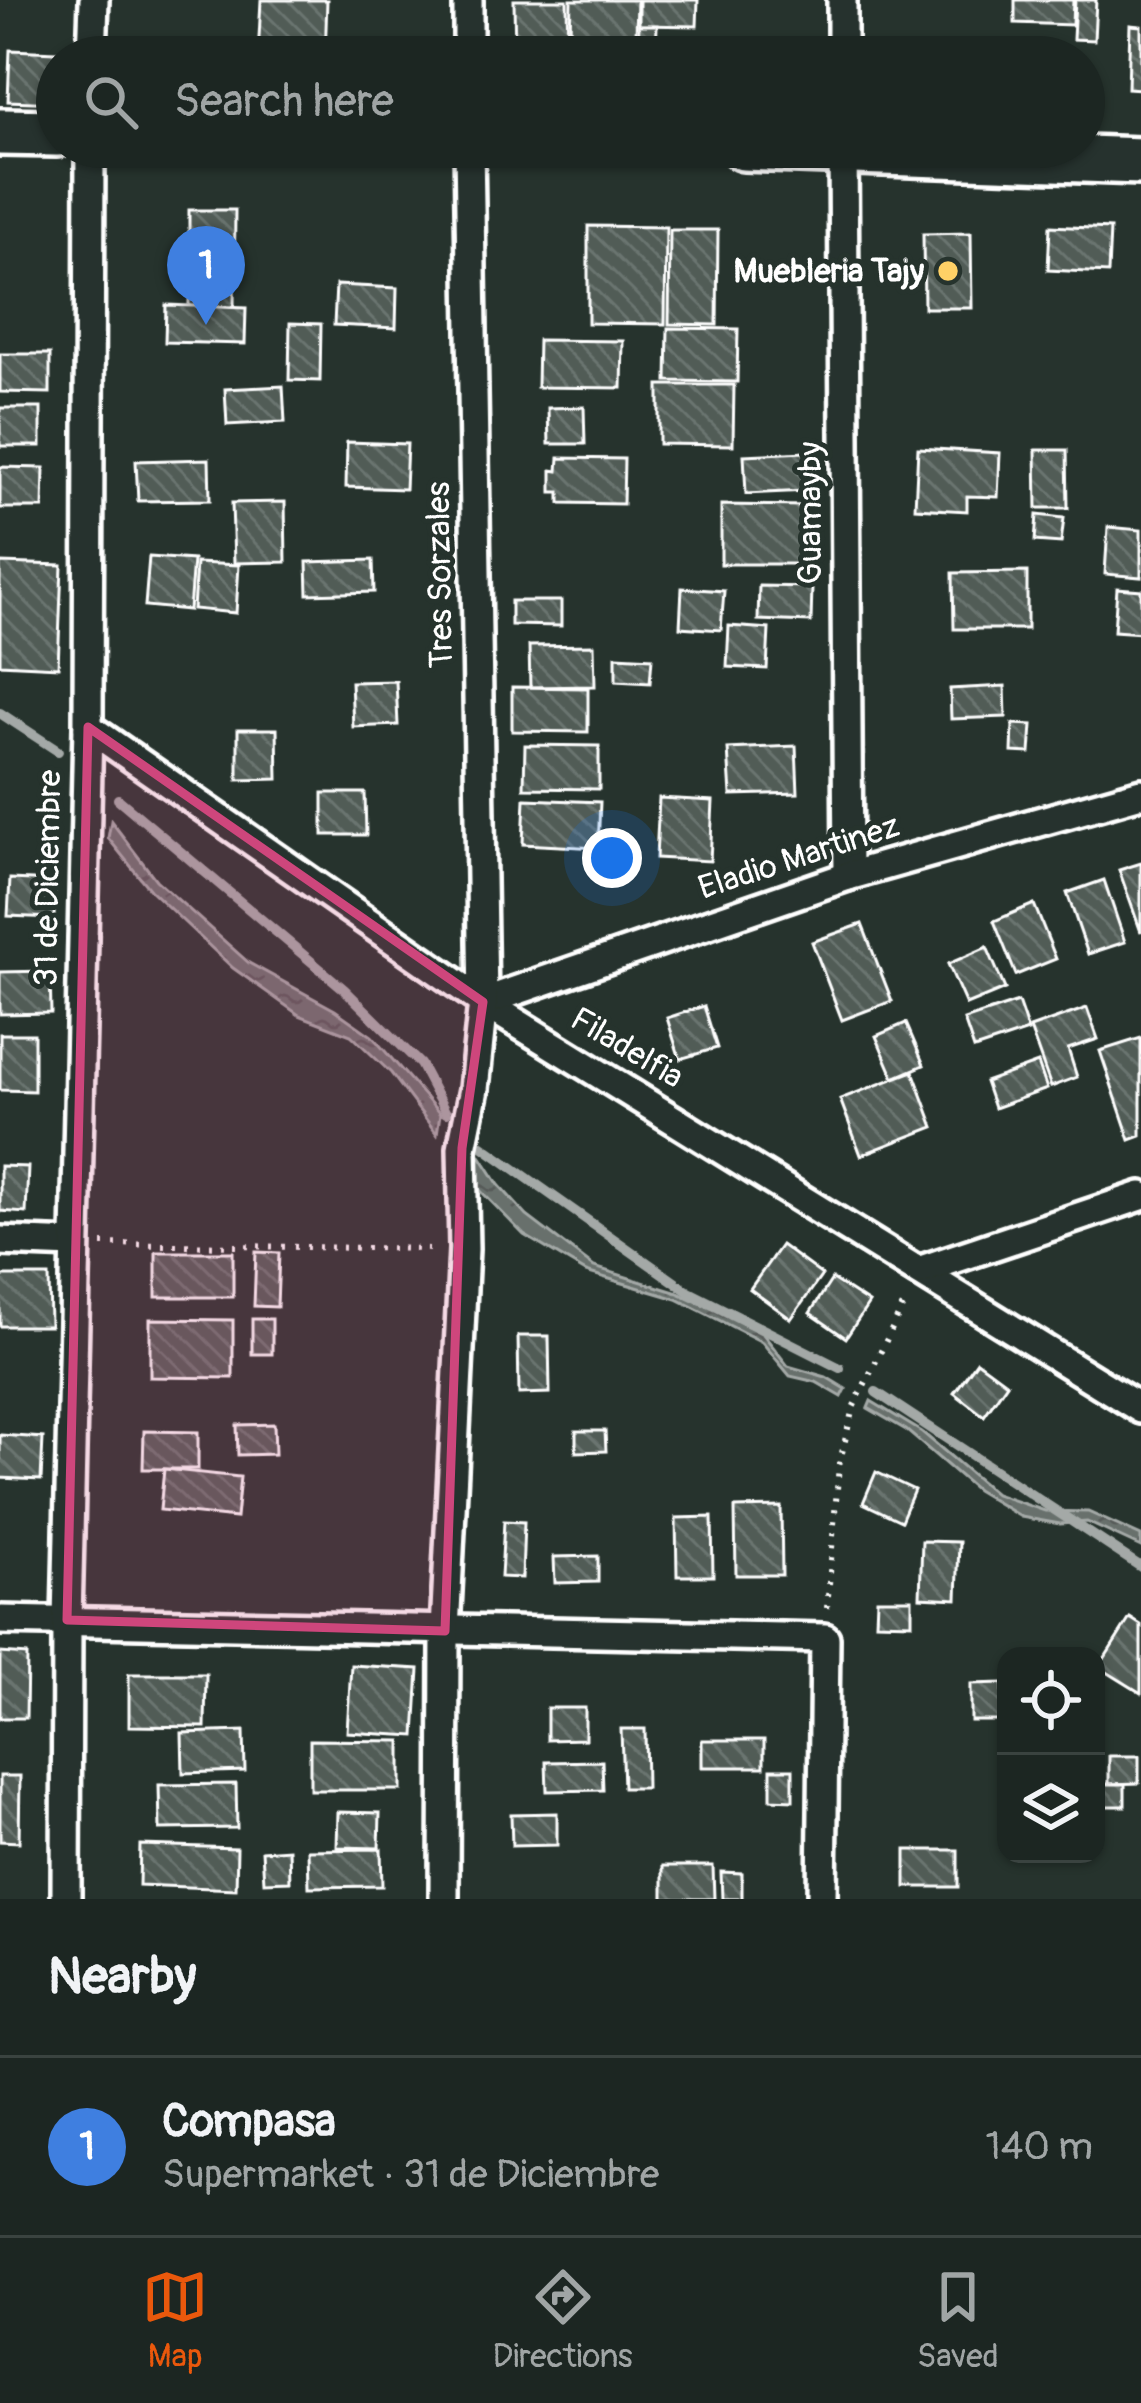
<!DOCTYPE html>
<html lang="en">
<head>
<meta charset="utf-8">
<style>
	:root { --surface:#1c2622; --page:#252e2a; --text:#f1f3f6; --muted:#a0a5a5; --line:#3a4340; --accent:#ea580c }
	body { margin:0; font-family:Pangolin,sans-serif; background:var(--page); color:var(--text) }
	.controls { position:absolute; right:36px; bottom:36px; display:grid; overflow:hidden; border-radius:24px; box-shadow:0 3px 9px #0004 }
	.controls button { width:108px; height:108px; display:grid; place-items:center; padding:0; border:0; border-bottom:3px solid var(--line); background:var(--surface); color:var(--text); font:60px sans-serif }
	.you { position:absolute; left:612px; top:858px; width:42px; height:42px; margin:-30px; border:9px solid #fff; border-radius:50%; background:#1a73e8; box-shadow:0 0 0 18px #1a73e833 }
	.badge { display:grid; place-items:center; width:78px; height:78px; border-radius:50%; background:var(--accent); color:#fff; font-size:39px; font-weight:700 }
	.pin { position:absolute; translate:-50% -99px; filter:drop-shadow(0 3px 6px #0008) }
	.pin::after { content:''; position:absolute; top:63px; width:42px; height:36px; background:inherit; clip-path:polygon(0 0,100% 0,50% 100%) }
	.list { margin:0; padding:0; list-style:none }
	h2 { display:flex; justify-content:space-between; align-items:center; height:156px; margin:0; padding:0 48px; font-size:51px }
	h2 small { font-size:39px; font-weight:400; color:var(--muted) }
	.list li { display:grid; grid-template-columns:78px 1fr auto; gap:36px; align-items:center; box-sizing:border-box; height:180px; padding:0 48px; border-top:3px solid var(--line) }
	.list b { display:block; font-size:45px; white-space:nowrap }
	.list p { margin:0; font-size:39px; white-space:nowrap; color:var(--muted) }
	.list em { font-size:39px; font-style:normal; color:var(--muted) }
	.icon { flex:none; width:66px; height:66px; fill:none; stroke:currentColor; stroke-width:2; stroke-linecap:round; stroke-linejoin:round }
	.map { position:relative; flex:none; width:1141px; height:1899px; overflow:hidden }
	.search { position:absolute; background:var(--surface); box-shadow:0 3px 9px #0004; left:36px; right:36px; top:36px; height:132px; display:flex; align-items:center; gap:30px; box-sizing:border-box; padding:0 42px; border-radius:66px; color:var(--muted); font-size:45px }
	.sheet { height:336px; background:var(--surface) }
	nav { display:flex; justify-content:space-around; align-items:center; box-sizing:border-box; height:168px; border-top:3px solid var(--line); background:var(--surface); font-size:33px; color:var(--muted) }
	nav a { display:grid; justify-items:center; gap:6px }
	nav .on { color:var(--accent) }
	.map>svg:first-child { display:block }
	.water { fill:url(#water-ripples); stroke:#a4a9a7; stroke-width:3 }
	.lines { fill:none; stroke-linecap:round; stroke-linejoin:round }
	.stream { stroke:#a4a9a7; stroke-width:10 }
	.building { fill:url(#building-back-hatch); stroke:#fff; stroke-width:3 }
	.street-casing { stroke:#fff; stroke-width:36 }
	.primary-casing { stroke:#fff; stroke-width:54 }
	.path { stroke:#fff; stroke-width:6; stroke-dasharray:3 9; stroke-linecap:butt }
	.street { stroke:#26332d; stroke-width:27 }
	.primary { stroke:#26332d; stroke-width:45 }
	.marked { fill:#ce467c; fill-opacity:0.2; stroke:#ce467c; stroke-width:9; stroke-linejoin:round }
	.poi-dot { fill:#ffd166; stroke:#26332d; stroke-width:4.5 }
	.labels { text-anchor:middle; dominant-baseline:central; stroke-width:10; stroke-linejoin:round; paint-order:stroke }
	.poi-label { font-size:33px; font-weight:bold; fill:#fff; stroke:#26332d; text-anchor:end }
	.street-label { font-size:33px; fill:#fff; stroke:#26332d }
</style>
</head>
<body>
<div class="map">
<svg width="1141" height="1899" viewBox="0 0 1141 1899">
	<defs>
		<pattern id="water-ripples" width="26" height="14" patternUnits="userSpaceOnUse" patternTransform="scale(3)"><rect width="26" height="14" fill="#67706c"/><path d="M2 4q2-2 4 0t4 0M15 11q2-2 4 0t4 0" fill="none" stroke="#575a59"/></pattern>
		<pattern id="building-back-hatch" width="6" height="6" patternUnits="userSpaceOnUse" patternTransform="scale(3)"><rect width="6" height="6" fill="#515c57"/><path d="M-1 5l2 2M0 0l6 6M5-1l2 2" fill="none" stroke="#6b7470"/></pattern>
	</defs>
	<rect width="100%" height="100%" fill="#26332d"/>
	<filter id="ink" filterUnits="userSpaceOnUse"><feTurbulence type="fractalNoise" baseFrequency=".00833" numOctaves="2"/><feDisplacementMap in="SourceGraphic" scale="24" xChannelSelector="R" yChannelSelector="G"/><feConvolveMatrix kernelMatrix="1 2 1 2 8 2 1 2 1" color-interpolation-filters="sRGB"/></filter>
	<g filter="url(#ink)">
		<g class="water">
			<path d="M111,821L156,880L249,963L335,1010L372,1036L440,1114L437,1134L391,1073L351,1035L299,1015L233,968L150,890L108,838Z"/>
			<path d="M475,1148L499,1185L527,1216L594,1267L678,1293L717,1311L763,1334L788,1366L826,1377L846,1389L842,1397L816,1382L790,1376L762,1342L677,1299L586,1272L524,1235L472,1182Z"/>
			<path d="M871,1401L922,1432L995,1494L1045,1511L1088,1512L1141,1536V1547L1087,1522L1060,1524L1021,1517L976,1490L906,1430L868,1408Z"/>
		</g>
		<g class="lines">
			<g class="stream">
				<path d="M0,713L58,751"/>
				<path d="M118,799L344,989L420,1064L446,1113"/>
				<path d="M475,1141L689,1292L840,1368"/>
				<path d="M876,1392L1141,1567"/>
			</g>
		</g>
		<g class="building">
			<path d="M261,0H327L325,57H258Z"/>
			<path d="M514,0H567L568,57H515Z"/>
			<path d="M571,0H637L636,35L570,34Z"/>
			<path d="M639,0H698L697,26L639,25Z"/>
			<path d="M1015,0H1073L1072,25L1015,23Z"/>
			<path d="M1075,0H1096L1094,40L1073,39Z"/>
			<path d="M639,25H657L656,57H638Z"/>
			<path d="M1130,25L1141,26V89L1128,88Z"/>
			<path d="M10,50L79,53V57H57V103L8,101Z"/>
			<path d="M189,210H235L234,307L189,306Z"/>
			<path d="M588,226L666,227L665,324L588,323Z"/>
			<path d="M1050,226L1110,229L1108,273L1048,270Z"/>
			<path d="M670,230H718L717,325L669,324Z"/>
			<path d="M971,233L972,308H924L923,234Z"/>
			<path d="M336,285L397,288L396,328L334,325Z"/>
			<path d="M166,305L246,308L245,344L165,342Z"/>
			<path d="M290,323L321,324L320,381L289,380Z"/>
			<path d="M668,328L738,329L737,382L667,381Z"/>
			<path d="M538,340L623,341L622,388L537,387Z"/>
			<path d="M0,354H50V393L0,392Z"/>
			<path d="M659,385H734L733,445L659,444Z"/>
			<path d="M283,386L285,422L227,425L225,389Z"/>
			<path d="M584,407L585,444H549L548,408Z"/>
			<rect x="0" y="408" width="41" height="38"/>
			<path d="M347,442L407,444L405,489L346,487Z"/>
			<path d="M918,448L1000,453L998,497L967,496V511L915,508Z"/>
			<path d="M1036,450H1067L1068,508H1037Z"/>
			<path d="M805,452L807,491L746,494L744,455Z"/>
			<path d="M559,458L624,459L623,504L560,503V492H552V470L558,471Z"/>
			<path d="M209,459L210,500L138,501L136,461Z"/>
			<path d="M0,467L44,468L43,508H0Z"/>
			<path d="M285,502L286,562L234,563L232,503Z"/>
			<path d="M721,505L807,506V564H721Z"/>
			<path d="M1037,515L1064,518L1061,543L1035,541Z"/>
			<path d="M1108,527L1141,530V577L1105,574Z"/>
			<path d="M149,557L193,560L189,610L145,606Z"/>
			<path d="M373,560L374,592L308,594L307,562Z"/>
			<path d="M0,563L62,565L58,667L0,664Z"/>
			<path d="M196,563L239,565L236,613L193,609Z"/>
			<path d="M1027,572V629H954L953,573Z"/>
			<path d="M759,586L812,587L811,622L758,620Z"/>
			<path d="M682,588L724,591L721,630L680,627Z"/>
			<path d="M1117,588L1141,590V633L1114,631Z"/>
			<path d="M511,601H561V626L511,625Z"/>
			<path d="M729,626L769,629L767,669L727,667Z"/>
			<path d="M594,645L595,686L530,687L529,646Z"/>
			<path d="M616,656L652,658L650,683L616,681Z"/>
			<path d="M396,681L398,725L353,727L351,682Z"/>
			<path d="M1005,686L1006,717L951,719L950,689Z"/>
			<path d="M512,687L588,688V732L512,731Z"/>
			<path d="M1013,724L1032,725L1030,753L1012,752Z"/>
			<path d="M238,729H277L278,779L238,780Z"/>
			<path d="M525,745L599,746V789L524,788Z"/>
			<path d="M796,746L798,793L731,795L728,749Z"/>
			<path d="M323,793H365L366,835H323Z"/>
			<path d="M659,798L713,801L710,861L656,858Z"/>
			<path d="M525,799L600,802L598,848L523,844Z"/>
			<path d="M1141,863V932L1119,870Z"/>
			<path d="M10,879L55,881L54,918L8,916Z"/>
			<path d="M1104,880L1125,942L1088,954L1067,893Z"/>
			<path d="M1034,904L1056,959L1016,975L994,921Z"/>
			<path d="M862,924L892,1001L842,1020L812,942Z"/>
			<path d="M987,947L1005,989L966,1005L948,964Z"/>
			<path d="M50,971L51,1013L0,1014V972Z"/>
			<path d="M1018,1002L1028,1031L974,1049L964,1020Z"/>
			<path d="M704,1006L717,1048L680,1059L667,1018Z"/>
			<path d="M1087,1008L1098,1039L1068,1049L1077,1077L1051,1087L1030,1028Z"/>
			<path d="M906,1023L924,1065L894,1078L876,1036Z"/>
			<path d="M0,1034H34V1091L0,1090Z"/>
			<path d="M1141,1038V1136L1130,1140L1100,1051Z"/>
			<path d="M1038,1063L1047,1089L994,1108L985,1082Z"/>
			<path d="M913,1071L934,1127L861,1155L840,1099Z"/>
			<path d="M0,1166L28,1167L26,1213L0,1211Z"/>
			<path d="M781,1245L822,1275L791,1319L750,1289Z"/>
			<rect x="156" y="1252" width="77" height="45"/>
			<path d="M256,1252L279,1253L277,1307L254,1306Z"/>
			<path d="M0,1276H49L50,1326H0Z"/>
			<path d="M832,1279L869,1303L846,1338L810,1313Z"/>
			<path d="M150,1319L233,1320V1378L150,1377Z"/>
			<rect x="252" y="1319" width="20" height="35"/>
			<path d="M518,1336H549L550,1393L519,1394Z"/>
			<path d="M977,1361L1007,1383L984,1416L954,1393Z"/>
			<path d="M274,1424L275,1454L238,1455L237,1425Z"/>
			<path d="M144,1431L198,1432V1469H143Z"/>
			<path d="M576,1431H605L606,1451L576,1452Z"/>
			<path d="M0,1435L43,1438L41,1480L0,1478Z"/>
			<path d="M164,1469L240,1477L236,1518L160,1510Z"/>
			<path d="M876,1472L914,1490L901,1521L863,1503Z"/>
			<path d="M781,1507L782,1575H736L735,1508Z"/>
			<path d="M712,1517L713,1576H677L676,1518Z"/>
			<path d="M504,1521L524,1522L522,1578L501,1577Z"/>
			<path d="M922,1541L959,1542L957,1599L920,1597Z"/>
			<path d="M598,1556V1582L555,1583L554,1557Z"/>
			<path d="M877,1599H912V1623L876,1622Z"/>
			<path d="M1130,1618L1141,1625V1693L1099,1667Z"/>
			<path d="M0,1653L27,1655L26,1718H0Z"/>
			<path d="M351,1665L419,1669L415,1736L347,1732Z"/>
			<path d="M129,1674H206L205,1727L129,1726Z"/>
			<path d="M1003,1683V1721H971V1684Z"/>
			<path d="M547,1708H585V1739L547,1740Z"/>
			<path d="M621,1729H645L646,1788H623Z"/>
			<path d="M244,1731L245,1771L183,1773L182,1733Z"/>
			<path d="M310,1740L401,1741V1790H310Z"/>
			<rect x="702" y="1740" width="62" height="27"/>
			<path d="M1109,1756H1139V1783L1109,1784Z"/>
			<path d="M602,1761L603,1790L547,1791L546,1762Z"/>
			<path d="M771,1769H793V1800L771,1799Z"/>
			<path d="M0,1776H20L19,1842L0,1841Z"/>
			<path d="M236,1784L237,1828L160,1829L159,1785Z"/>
			<rect x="1097" y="1784" width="28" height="22"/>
			<path d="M338,1812L380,1813L379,1848L337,1847Z"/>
			<path d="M557,1813V1845L512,1846L511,1814Z"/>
			<path d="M140,1845L237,1848L236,1889L139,1885Z"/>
			<path d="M289,1849L290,1881L264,1882L262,1851Z"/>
			<path d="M381,1849L382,1886L309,1887L308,1850Z"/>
			<rect x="906" y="1850" width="52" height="37"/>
			<path d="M663,1866H713L714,1899H663Z"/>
			<path d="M721,1872L742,1873V1899H722Z"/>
		</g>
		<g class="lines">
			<defs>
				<g id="street">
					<path d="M468,0V57"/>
					<path d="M842,0V57"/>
					<path d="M92,57L94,0"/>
					<path d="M843,147L848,876"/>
					<path d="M88,727L483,1002L1141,1409"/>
					<path d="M483,1002L848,876L1141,793"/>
					<path d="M0,1241L75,1244"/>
					<path d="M921,1270L1141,1196"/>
					<path d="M0,1620L825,1638L822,1899"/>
					<path d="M66,1899L67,1620L88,727L90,147"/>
					<path d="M444,1899L445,1631L464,1249L462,1148L474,1089L483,1002L469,147"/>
				</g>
				<g id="primary">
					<path d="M0,132L57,133"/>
					<path d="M744,147L1141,161"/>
				</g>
			</defs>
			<use href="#street" class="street-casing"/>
			<use href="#primary" class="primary-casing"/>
			<g class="path">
				<path d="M102,1244L436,1249"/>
				<path d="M827,1608L839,1465L853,1408L906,1300"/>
			</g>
			<use href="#street" class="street"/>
			<use href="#primary" class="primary"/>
		</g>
	</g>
	<path class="marked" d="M88,727L483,1002L462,1148L445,1631L67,1620Z"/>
	<circle class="poi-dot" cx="948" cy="271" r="12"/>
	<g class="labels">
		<g class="poi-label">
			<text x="924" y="271">Muebleria Tajy</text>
		</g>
		<g class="street-label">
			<text transform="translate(810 513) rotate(-90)">Guamayby</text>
			<text transform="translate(440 575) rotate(-91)">Tres Sorzales</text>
			<text transform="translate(799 857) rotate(-18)">Eladio Martinez</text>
			<text transform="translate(48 878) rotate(-89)">31 de Diciembre</text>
			<text transform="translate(627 1048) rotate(31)">Filadelfia</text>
		</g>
	</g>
</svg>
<div class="controls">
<button><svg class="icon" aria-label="locate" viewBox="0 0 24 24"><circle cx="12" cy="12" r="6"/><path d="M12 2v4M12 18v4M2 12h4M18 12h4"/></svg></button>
<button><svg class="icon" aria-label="layers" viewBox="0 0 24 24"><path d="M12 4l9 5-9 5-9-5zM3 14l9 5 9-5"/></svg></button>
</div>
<div class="you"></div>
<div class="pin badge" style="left:206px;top:325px;background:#3f7fe0">1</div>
<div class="search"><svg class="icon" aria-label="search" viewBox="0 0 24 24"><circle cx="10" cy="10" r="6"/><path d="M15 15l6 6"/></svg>Search here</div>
</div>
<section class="sheet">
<h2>Nearby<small></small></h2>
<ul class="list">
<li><span class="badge" style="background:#3f7fe0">1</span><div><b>Compasa</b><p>Supermarket · 31 de Diciembre</p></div><em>140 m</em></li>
</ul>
</section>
<nav>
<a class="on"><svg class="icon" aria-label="map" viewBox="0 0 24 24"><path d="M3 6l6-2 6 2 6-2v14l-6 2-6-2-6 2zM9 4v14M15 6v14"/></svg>Map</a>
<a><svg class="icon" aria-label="directions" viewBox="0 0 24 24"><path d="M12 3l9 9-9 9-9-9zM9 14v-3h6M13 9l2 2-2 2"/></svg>Directions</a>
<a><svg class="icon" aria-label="saved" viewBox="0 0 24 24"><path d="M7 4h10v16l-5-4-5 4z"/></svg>Saved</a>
</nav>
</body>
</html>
